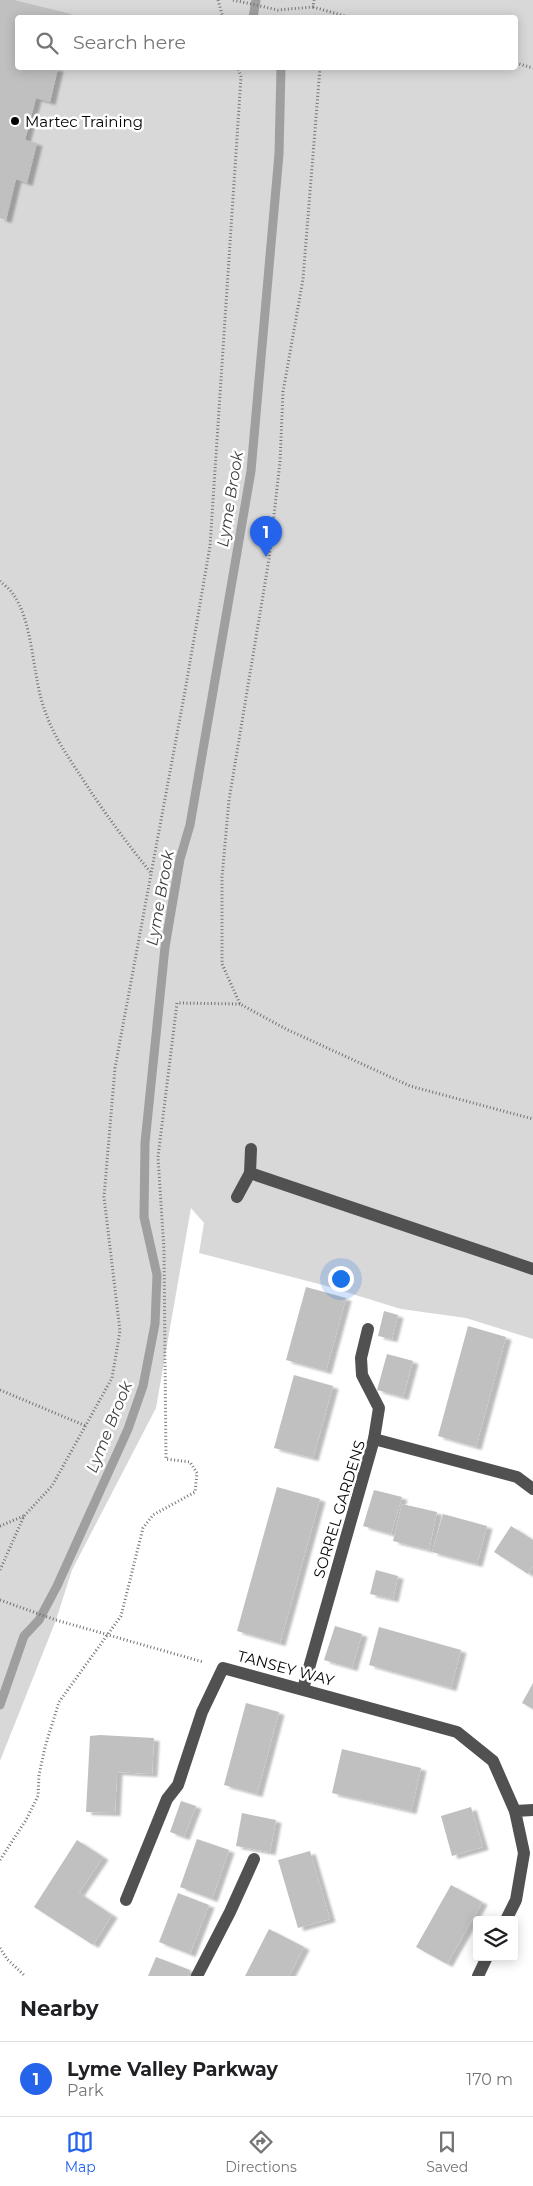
<!DOCTYPE html>
<html lang="en">
<head>
<meta charset="utf-8">
<style>
	:root { --surface:#fff; --page:#f6f6f6; --text:#202124; --muted:#757577; --line:#e0e0e0; --accent:#2563eb }
	body { margin:0; font-family:Montserrat,sans-serif; background:var(--page); color:var(--text) }
	.controls { position:absolute; right:15px; bottom:15px; display:grid; overflow:hidden; border-radius:5px; box-shadow:0 2px 12px #0003 }
	.controls button { width:45px; height:45px; display:grid; place-items:center; padding:0; border:0; border-bottom:1px solid var(--line); background:var(--surface); color:var(--text); font:25px sans-serif }
	.you { position:absolute; left:340px; top:1278px; width:18px; height:18px; margin:-12px; border:4px solid #fff; border-radius:50%; background:#1a73e8; box-shadow:0 0 0 8px #1a73e833 }
	.badge { display:grid; place-items:center; width:32px; height:32px; border-radius:50%; background:var(--accent); color:#fff; font-size:16px; font-weight:700 }
	.pin { position:absolute; translate:-50% -41px; filter:drop-shadow(0 1px 2px #0008) }
	.pin::after { content:''; position:absolute; top:26px; width:18px; height:15px; background:inherit; clip-path:polygon(0 0,100% 0,50% 100%) }
	.list { margin:0; padding:0; list-style:none }
	h2 { display:flex; justify-content:space-between; align-items:center; height:65px; margin:0; padding:0 20px; font-size:21px }
	h2 small { font-size:16px; font-weight:400; color:var(--muted) }
	.list li { display:grid; grid-template-columns:32px 1fr auto; gap:15px; align-items:center; box-sizing:border-box; height:75px; padding:0 20px; border-top:1px solid var(--line) }
	.list b { display:block; font-size:19px; white-space:nowrap }
	.list p { margin:0; font-size:16px; white-space:nowrap; color:var(--muted) }
	.list em { font-size:16px; font-style:normal; color:var(--muted) }
	.icon { flex:none; width:28px; height:28px; fill:none; stroke:currentColor; stroke-width:2; stroke-linecap:round; stroke-linejoin:round }
	.map { position:relative; flex:none; width:533px; height:1976px; overflow:hidden }
	.search { position:absolute; background:var(--surface); box-shadow:0 2px 12px #0003; left:15px; right:15px; top:15px; height:55px; display:flex; align-items:center; gap:12px; box-sizing:border-box; padding:0 18px; border-radius:5px; color:var(--muted); font-size:19px }
	.sheet { height:140px; background:var(--surface) }
	nav { display:flex; justify-content:space-around; align-items:center; box-sizing:border-box; height:70px; border-top:1px solid var(--line); background:var(--surface); font-size:14px; color:var(--muted) }
	nav a { display:grid; justify-items:center; gap:2px }
	nav .on { color:var(--accent) }
	.map>svg:first-child { display:block }
	.green { fill:#d8d8d8; fill-rule:evenodd }
	.lines { fill:none; stroke-linecap:round; stroke-linejoin:round }
	.stream { stroke:#9f9f9f; stroke-width:9 }
	.building { fill:#c0c0c0; filter:url(#shadow) }
	.path { stroke:#737373; stroke-width:3; stroke-dasharray:1 2.5; stroke-linecap:butt }
	.minor { stroke:#515151; stroke-width:12 }
	.poi-dot { fill:#000; stroke:#fff; stroke-width:2 }
	.labels { text-anchor:middle; dominant-baseline:central; stroke-width:5; stroke-linejoin:round; paint-order:stroke }
	.poi-label { font-size:15px; fill:#000; stroke:#fff; text-anchor:start }
	.street-label { font-size:15px; fill:#000; stroke:#fff }
	.water-label { font-size:16px; font-style:italic; fill:#404040; stroke:#fff }
</style>
</head>
<body>
<div class="map">
<svg width="533" height="1976" viewBox="0 0 533 1976">
	<defs>
		<filter id="shadow"><feDropShadow dx="5.5" dy="3" stdDeviation="1" flood-color="#0004"/></filter>
	</defs>
	<rect width="100%" height="100%" fill="#fff"/>
	<path class="green" d="M0,0H533V1339L466,1318L401,1309L323,1285L199,1253L204,1223L191,1208L156,1408L72,1570L56,1620L0,1761ZM18,18H516V68H18Z"/>
	<g class="lines">
		<g class="stream">
			<path d="M253,18L256,0"/>
			<path d="M0,1705L24,1636L39,1620L57,1586L128,1429L143,1386L155,1324L157,1275L144,1217L145,1143L165,947L180,859L190,825L251,471L279,154L281,68"/>
		</g>
	</g>
	<g class="building">
		<path d="M0,0H14L71,14V18H18V68H58L50,102L36,98L25,140L37,143L27,183L16,179L6,220L0,218Z"/>
		<path d="M306,1287L346,1298L326,1371L286,1360Z"/>
		<path d="M384,1311L398,1315L392,1339L378,1336Z"/>
		<path d="M468,1326L506,1337L476,1447L438,1436Z"/>
		<path d="M387,1354L413,1361L403,1397L377,1390Z"/>
		<path d="M294,1375L333,1386L313,1458L274,1448Z"/>
		<path d="M277,1487L320,1499L280,1643L237,1631Z"/>
		<path d="M374,1490L402,1497L391,1534L363,1526Z"/>
		<path d="M402,1504L437,1512L429,1550L393,1541Z"/>
		<path d="M443,1514L487,1526L477,1564L432,1552Z"/>
		<path d="M511,1526L533,1540V1566L528,1574L494,1552Z"/>
		<path d="M376,1570L398,1576L393,1599L370,1594Z"/>
		<path d="M335,1626L362,1634L352,1668L324,1660Z"/>
		<path d="M379,1627L461,1650L451,1688L369,1665Z"/>
		<path d="M533,1683V1709L522,1703Z"/>
		<path d="M246,1703L279,1712L257,1794L224,1785Z"/>
		<path d="M100,1735L154,1738L152,1774L117,1772L115,1813L86,1812L90,1736Z"/>
		<path d="M342,1749L421,1768L411,1811L332,1793Z"/>
		<path d="M181,1801L196,1806L184,1837L170,1832Z"/>
		<path d="M471,1807L483,1847L452,1856L441,1816Z"/>
		<path d="M242,1813L276,1820L270,1852L236,1846Z"/>
		<path d="M197,1839L229,1850L212,1899L180,1887Z"/>
		<path d="M77,1840L103,1857L79,1893L112,1915L93,1945L34,1907Z"/>
		<path d="M310,1851L330,1919L298,1928L278,1860Z"/>
		<path d="M451,1885L482,1902L447,1964L416,1947Z"/>
		<path d="M178,1893L209,1905L190,1954L159,1942Z"/>
		<path d="M269,1929L304,1947L289,1976H245Z"/>
		<path d="M156,1957L190,1970L188,1976H148Z"/>
	</g>
	<g class="lines">
		<g class="path">
			<path d="M218,0L223,18"/>
			<path d="M233,0L278,10L313,7L314,0"/>
			<path d="M313,7L352,18"/>
			<path d="M516,63L533,68"/>
			<path d="M320,68L303,279L283,392L280,462L269,559L229,800L222,877V964L240,1004L286,1029L410,1086L533,1119"/>
			<path d="M0,581C4,585 10,589 13,594C34,623 32,677 45,711C53,735 68,757 82,778C103,811 126,842 151,873"/>
			<path d="M0,1390L86,1426"/>
			<path d="M0,1526L24,1516"/>
			<path d="M0,1570L24,1516L52,1486L112,1378L120,1331L104,1197L115,1068L185,691L210,546L241,77L238,68"/>
			<path d="M0,1600L56,1620L203,1662"/>
			<path d="M0,1860L26,1820L38,1796L39,1775L45,1747L59,1702L121,1616L143,1528L153,1515L195,1492L197,1473L190,1462L166,1459L164,1250L158,1157L177,1003L240,1004"/>
			<path d="M0,1948L7,1959L25,1976"/>
		</g>
		<g class="minor">
			<path d="M251,1149L250,1173L533,1269"/>
			<path d="M237,1197L250,1173"/>
			<path d="M368,1329L361,1358L362,1375L379,1408L374,1439"/>
			<path d="M303,1689L374,1439L517,1477L533,1489"/>
			<path d="M126,1900L167,1799L178,1785L202,1712L223,1668L457,1732L493,1761L515,1811"/>
			<path d="M506,1920L516,1900L524,1853L515,1811L533,1810"/>
			<path d="M197,1976L230,1912L254,1859"/>
			<path d="M478,1976L487,1957"/>
		</g>
	</g>
	<circle class="poi-dot" cx="15" cy="121" r="5"/>
	<g class="labels">
		<g class="poi-label">
			<text x="25" y="121">Martec Training</text>
		</g>
		<g class="street-label">
			<text transform="translate(339 1509) rotate(-73)">SORREL GARDENS</text>
			<text transform="translate(286 1668) rotate(15)">TANSEY WAY</text>
		</g>
		<g class="water-label">
			<text transform="translate(230 499) rotate(-81)">Lyme Brook</text>
			<text transform="translate(160 898) rotate(-80)">Lyme Brook</text>
			<text transform="translate(109 1427) rotate(-68)">Lyme Brook</text>
		</g>
	</g>
</svg>
<div class="controls">
<button><svg class="icon" aria-label="layers" viewBox="0 0 24 24"><path d="M12 4l9 5-9 5-9-5zM3 14l9 5 9-5"/></svg></button>
</div>
<div class="you"></div>
<div class="pin badge" style="left:266px;top:557px">1</div>
<div class="search"><svg class="icon" aria-label="search" viewBox="0 0 24 24"><circle cx="10" cy="10" r="6"/><path d="M15 15l6 6"/></svg>Search here</div>
</div>
<section class="sheet">
<h2>Nearby<small></small></h2>
<ul class="list">
<li><span class="badge">1</span><div><b>Lyme Valley Parkway</b><p>Park</p></div><em>170 m</em></li>
</ul>
</section>
<nav>
<a class="on"><svg class="icon" aria-label="map" viewBox="0 0 24 24"><path d="M3 6l6-2 6 2 6-2v14l-6 2-6-2-6 2zM9 4v14M15 6v14"/></svg>Map</a>
<a><svg class="icon" aria-label="directions" viewBox="0 0 24 24"><path d="M12 3l9 9-9 9-9-9zM9 14v-3h6M13 9l2 2-2 2"/></svg>Directions</a>
<a><svg class="icon" aria-label="saved" viewBox="0 0 24 24"><path d="M7 4h10v16l-5-4-5 4z"/></svg>Saved</a>
</nav>
</body>
</html>
